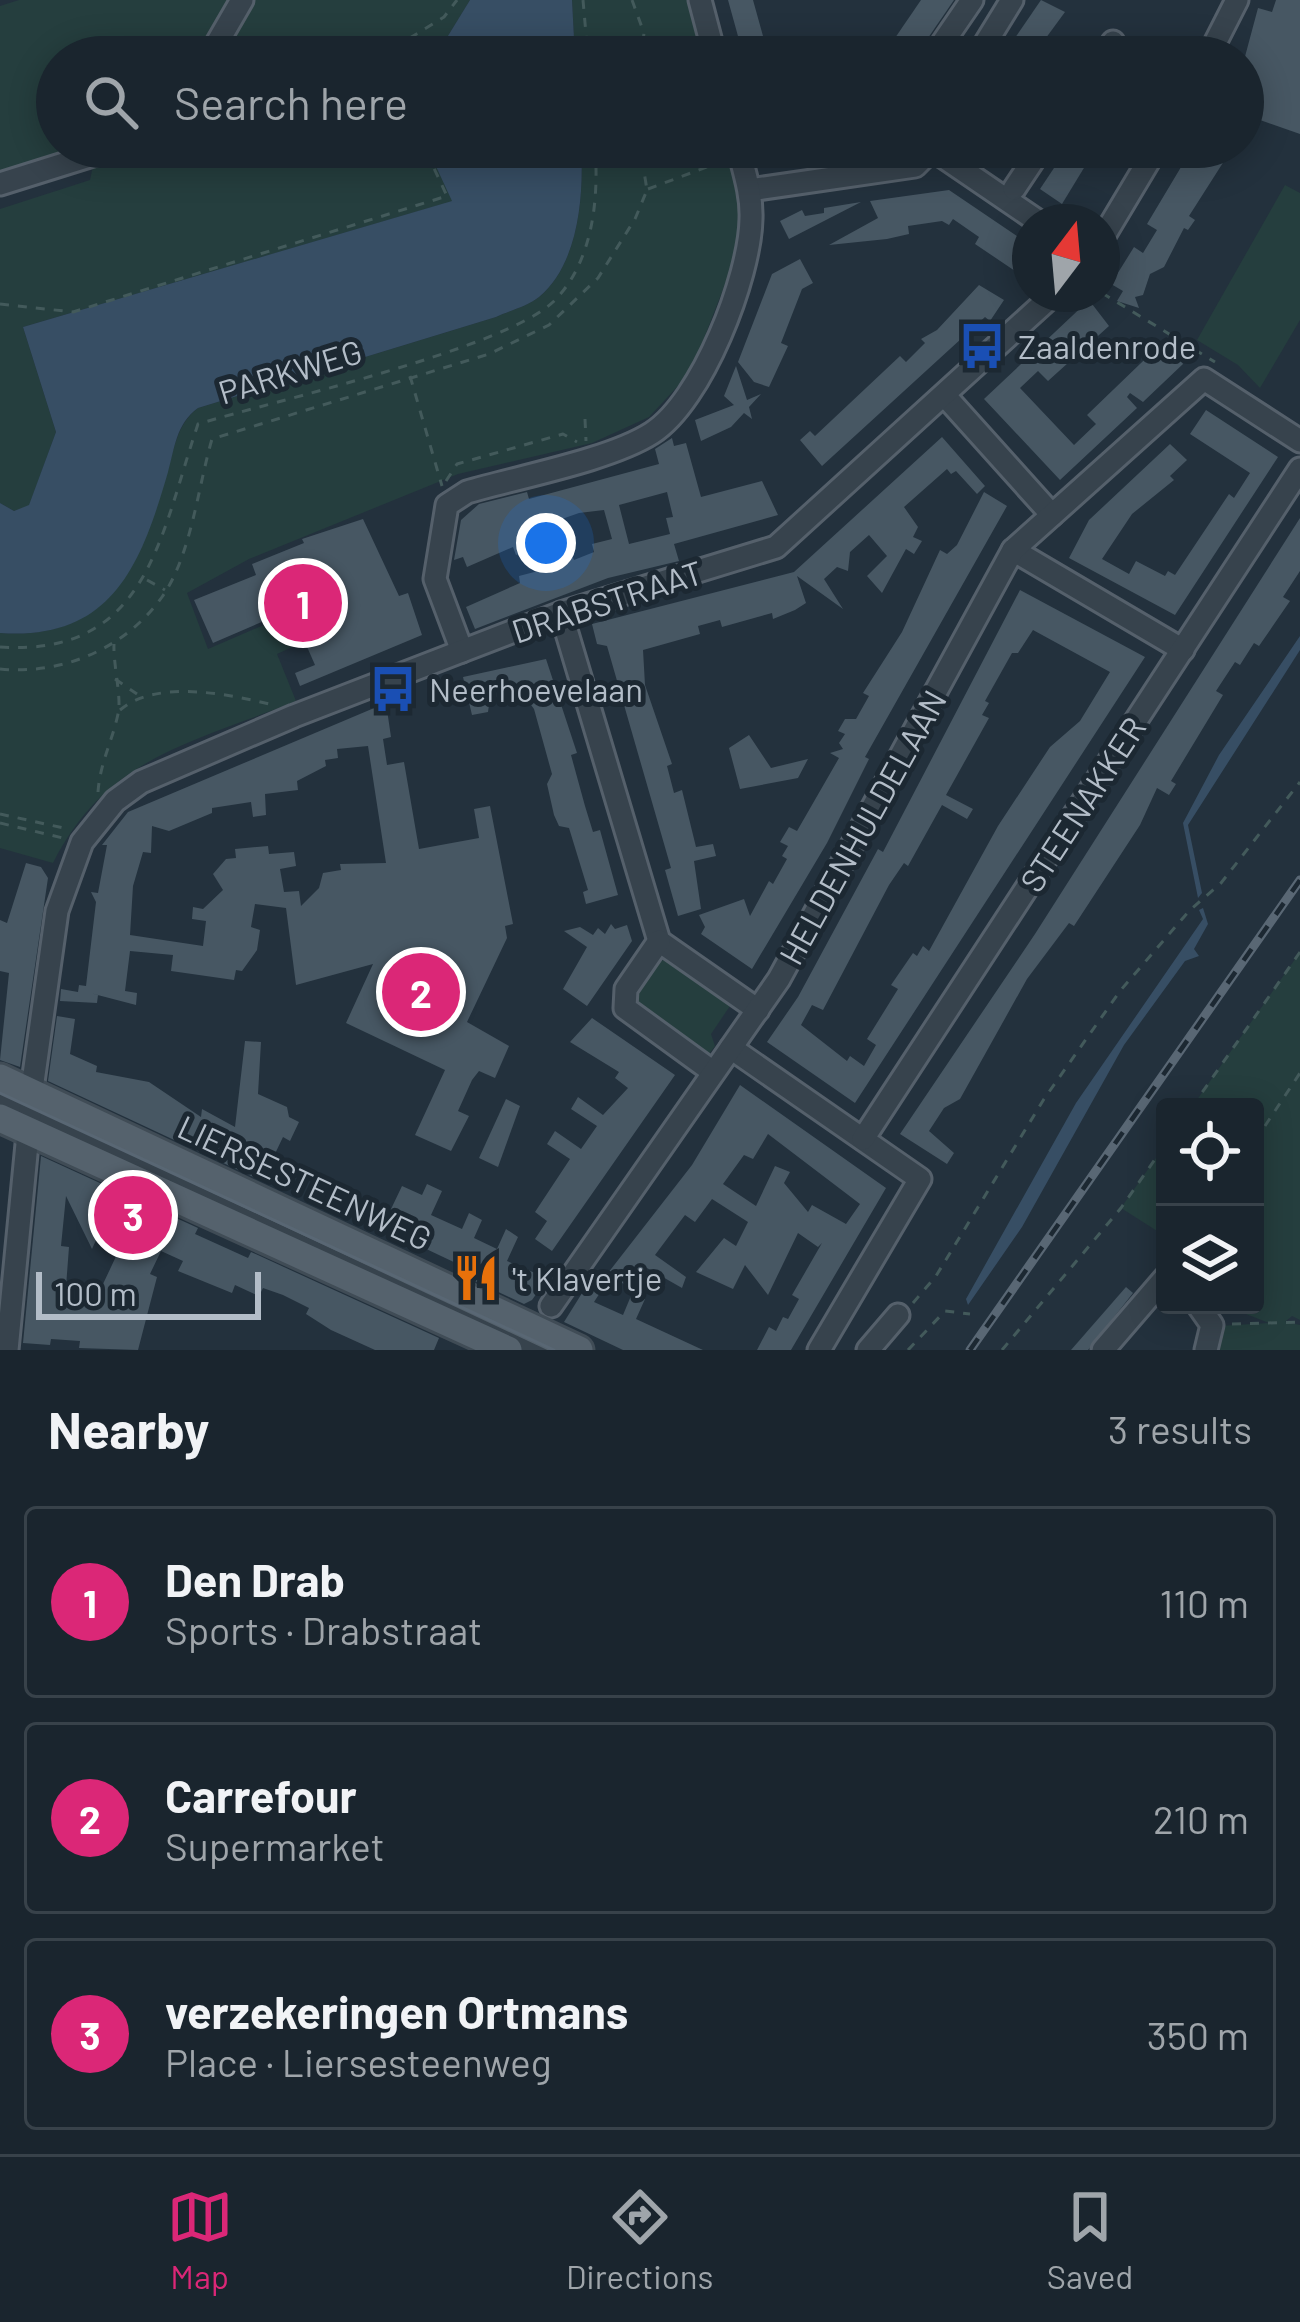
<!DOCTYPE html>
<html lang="en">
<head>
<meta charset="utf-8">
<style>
	:root { --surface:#1a252e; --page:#27313a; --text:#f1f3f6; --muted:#9fa5aa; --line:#38424a; --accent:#db2777 }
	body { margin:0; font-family:Barlow,sans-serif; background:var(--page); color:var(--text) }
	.controls { position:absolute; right:36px; bottom:36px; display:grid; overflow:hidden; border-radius:12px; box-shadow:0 6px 30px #0003 }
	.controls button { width:108px; height:108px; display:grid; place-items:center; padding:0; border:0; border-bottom:3px solid var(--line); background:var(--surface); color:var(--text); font:60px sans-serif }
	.compass { position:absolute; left:1012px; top:204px; width:108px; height:108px; border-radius:50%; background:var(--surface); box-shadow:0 6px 30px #0003; rotate:16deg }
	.scale { position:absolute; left:36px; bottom:30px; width:225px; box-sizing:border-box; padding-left:12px; border:6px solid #b3bdc8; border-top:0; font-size:33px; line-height:42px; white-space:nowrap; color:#b3bdc8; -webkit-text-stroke:9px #1c2832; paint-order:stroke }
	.you { position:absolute; left:546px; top:543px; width:42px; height:42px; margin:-30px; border:9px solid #fff; border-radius:50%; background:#1a73e8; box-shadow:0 0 0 18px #1a73e833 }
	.badge { display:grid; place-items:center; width:78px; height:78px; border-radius:50%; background:var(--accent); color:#fff; font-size:39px; font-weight:700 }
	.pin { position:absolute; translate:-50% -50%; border:6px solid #fff; box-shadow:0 3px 12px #0006 }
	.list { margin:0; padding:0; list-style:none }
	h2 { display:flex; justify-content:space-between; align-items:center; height:156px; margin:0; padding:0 48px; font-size:51px }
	h2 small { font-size:39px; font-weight:400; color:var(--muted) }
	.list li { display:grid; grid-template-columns:78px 1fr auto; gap:36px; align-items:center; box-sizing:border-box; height:192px; margin:0 24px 24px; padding:0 24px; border:3px solid var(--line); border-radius:12px }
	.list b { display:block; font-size:45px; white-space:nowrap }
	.list p { margin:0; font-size:39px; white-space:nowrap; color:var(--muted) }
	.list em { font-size:39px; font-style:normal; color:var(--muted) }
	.icon { flex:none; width:66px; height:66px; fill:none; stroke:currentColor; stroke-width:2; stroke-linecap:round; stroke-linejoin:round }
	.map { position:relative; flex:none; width:1300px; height:1350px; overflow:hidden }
	.search { position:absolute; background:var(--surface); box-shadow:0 6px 30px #0003; left:36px; right:36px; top:36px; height:132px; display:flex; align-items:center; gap:30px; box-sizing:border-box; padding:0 42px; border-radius:66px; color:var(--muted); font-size:45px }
	.sheet { height:804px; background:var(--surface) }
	nav { display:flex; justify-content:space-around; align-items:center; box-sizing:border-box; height:168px; border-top:3px solid var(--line); background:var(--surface); font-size:33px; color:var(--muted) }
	nav a { display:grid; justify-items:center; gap:6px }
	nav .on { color:var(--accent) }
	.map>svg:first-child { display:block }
	.green { fill:#253e3e }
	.water { fill:#374e64 }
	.building { fill:#475763; fill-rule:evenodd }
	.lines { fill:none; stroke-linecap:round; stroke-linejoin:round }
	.minor-casing { stroke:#55606b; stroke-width:27 }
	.major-casing { stroke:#404c56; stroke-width:33 }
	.path { stroke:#435a5b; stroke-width:3; stroke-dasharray:9 9; stroke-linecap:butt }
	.minor { stroke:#37434d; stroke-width:21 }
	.major { stroke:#55626d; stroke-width:27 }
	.tram { stroke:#596774; stroke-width:3 }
	.rail-casing { stroke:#596774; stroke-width:9 }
	.rail { stroke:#1c2832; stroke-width:4.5; stroke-dasharray:14; stroke-linecap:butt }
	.labels { text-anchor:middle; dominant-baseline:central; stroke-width:10; stroke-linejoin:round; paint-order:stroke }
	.poi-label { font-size:33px; fill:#b3bdc8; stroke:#1c2832; text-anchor:start }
	.street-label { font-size:33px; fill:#b3bdc8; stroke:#1c2832 }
</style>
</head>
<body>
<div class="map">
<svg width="1300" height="1350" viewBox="0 0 1300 1350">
	<rect width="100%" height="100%" fill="#23313d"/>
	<g class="green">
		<path d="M19,0H236L201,57H57V147H84L0,173V6Z"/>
		<path d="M250,0H470L435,57H221Z"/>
		<path d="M572,0H687L704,57H575Z"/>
		<path d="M147,147H427L453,201L23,327L56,432L29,506L14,511L0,503V209L90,180L93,166Z"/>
		<path d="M581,147H730L744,200L739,248L691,372L649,417L592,443L458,474L249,559L187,593L208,649L287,615L299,644L277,654L296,701C193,743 107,756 53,863L0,848V633C110,641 141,564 167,472C175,447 177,424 198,408L496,317C509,311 528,306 539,297C579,264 584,194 581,147Z"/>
		<path d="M1285,185L1300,193V320L1260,388L1238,365L1197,340Z"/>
		<path d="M1300,952V1320L1292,1316L1285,1322L1300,1325V1350H1212L1218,1326L1269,1323L1223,1305H1255V1107H1192Z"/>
		<path d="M665,960L732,1003L711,1034L715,1046L709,1054L637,1006L635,993L655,962Z"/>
		<path d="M1165,1145V1236L1121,1208Z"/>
	</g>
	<g class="water">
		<path d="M470,0H572L575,57H435Z"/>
		<path d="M427,147H581C584,194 579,264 539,297C528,306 509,311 496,317L198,408C176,424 175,447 168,472C141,565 112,641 0,633V503L14,511L29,505L56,432L23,327L452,201Z"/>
		<path d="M1300,636V650L1188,825L1202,893L1198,898L1183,823L1219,755Z"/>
		<path d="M1203,908L1208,924L1194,949L1199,956L1185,961L1124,1045L1022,1227L968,1305L966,1299L1076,1103L1203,919L1199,910Z"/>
	</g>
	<g class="building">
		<path d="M728,0H753L763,36L776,38L781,57H736L741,47Z"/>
		<path d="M921,0H954L915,57H882Z"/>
		<path d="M1041,0L1065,12L1032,57H1002Z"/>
		<path d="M1276,0H1300V134L1243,114V64L1258,8L1272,12Z"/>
		<path d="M1068,147L1090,158L1062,204L1040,189Z"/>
		<path d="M1193,147H1226L1222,155L1226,158L1189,216L1195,220L1188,230L1184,228L1164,267L1150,274L1143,295L1135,297L1139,308L1117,301L1123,291L1111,284L1134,247L1143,253L1157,230L1147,224Z"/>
		<path d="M949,190L1030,245V281L975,244L979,237L953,219L949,225L942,221L908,226L909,234L887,239L829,245L878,218L870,201Z"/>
		<path d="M861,202L789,239L780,221L802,210L805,216L824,213V208Z"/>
		<path d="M800,259L813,283L802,289L781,343L788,346L769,387L754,382L738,362L772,274Z"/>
		<path d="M979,285L1004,300L990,321L985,317L822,466L800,440L810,431L815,436L900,356L906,362L925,343L921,339L937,330Z"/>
		<path d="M1089,300L1109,326L1048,381L1038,371L1020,388L1074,445L1096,424L1087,415L1168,337L1183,364L1143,402L1130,393L1127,397L1137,408L1060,480L984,399Z"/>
		<path d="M736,366L747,400L761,394L749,407L752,419L744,413L731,427L701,441L695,420L734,405L724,396Z"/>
		<path d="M1206,410L1278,457L1175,615L1069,558L1089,520L1170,444L1187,460L1170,476L1174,480L1132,514L1102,559L1129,574L1136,561L1165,576L1168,571L1175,575L1229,494L1234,498L1250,473L1190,434Z"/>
		<path d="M942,437L985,486L977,494L956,471L951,474L947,469L904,507L918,527L913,537L922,541L914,554L906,549L882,593L867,576L887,556L869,535L850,552L848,571L837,567L824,579L843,609L797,576L806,603L795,610L773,619L772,613L722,627L720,620L698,626L700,634L643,650L645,685L672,764L667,766L674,793L682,790L696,847L713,844L716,856L694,861L701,909L678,916L665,870L671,868L607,646L597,644L592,624L794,572Z"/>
		<path d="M672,438L674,446L686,443L701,497L762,481L778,515L674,544L679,561L608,578L475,629L466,607L520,583L519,576L561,565L558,556L570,551L574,560L594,552L592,544L612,539L604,510L579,513L542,526L548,543L516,555L513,547L467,567L463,557L454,560L461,520L479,504L527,492L529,499L659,464L655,449ZM667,492L673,517L666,518L670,534L629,544L619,505Z"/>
		<path d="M984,492L1007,506L865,757L869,759L827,843L752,969L701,934L705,927L699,915L744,899L750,916L769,881L773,884L787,859L782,856L788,846L780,842L789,827L797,831L839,758L830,753L843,749L839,743L845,734L838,731L845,719H856L869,696L863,693L902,632L940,550L947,554L957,545Z"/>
		<path d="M1300,518V571L1283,597L1290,601L1259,646L1254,643L1240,665L1235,662L1216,691L1223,695L1171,781L1176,784L1169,795L1157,788L1140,825L1074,926L1069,923L1027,979L960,1099L944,1108L929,1131L954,1153L947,1164L900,1134L1035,934Z"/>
		<path d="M363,519L399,596L408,593L422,635L300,686L295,673L315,665L301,633L309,630L299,606L213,643L194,600L256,575L252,564L304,543L302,539Z"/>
		<path d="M1020,590L1145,657L855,1103L767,1042L798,997L878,849L883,852ZM1033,630L1110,672L1080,721L1050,747L998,826L929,951L923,946L917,956L913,953L891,985L898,989L867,1039L876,1045L864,1066L850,1056L847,1061L801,1025L812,1005L823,1010L889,885L904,863L908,866L942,805L967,819L973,809L946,795L989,718L982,715L989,703L985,701L1012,653H1018Z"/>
		<path d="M546,659L577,753L571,755L585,806L593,832L600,830L618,895L586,904L583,892L588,890L569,828L559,826L554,815L547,784L552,774L534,709L526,698L513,695L490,698L488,712L472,715L463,677Z"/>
		<path d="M386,703L391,737L383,739L387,765L404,762L419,849L479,838L474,809L490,806L513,924L505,926L507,938L467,1022L509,1046L495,1078L479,1071L472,1080L458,1111L469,1116L451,1151L415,1135L445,1070L346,1023L373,964L296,985L286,908L255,904L251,927L260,930L257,950L242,971L236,970L234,980L171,971L173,955L130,951L125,991L137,993L136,1005L90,993L98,995L97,1003L60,1001L61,989L78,992L79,985L86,986L96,902L91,892L98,893L107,845H102L128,812ZM368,746L386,863L340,864L341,870L323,873L319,888L301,906L299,891L284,892L280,869L296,866L294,852L269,854L268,846L235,849L236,858L226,859L213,874L223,890L203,909L193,907L192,919L206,921L203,946L130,935L133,886L143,852L151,853L152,826L169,831L212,813V808L251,802L253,817L266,815L265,794L298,790L297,781L326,766L325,760L338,758L337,749Z"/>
		<path d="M749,735L771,768L808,759L798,778L740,789L729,748Z"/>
		<path d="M26,863L41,867L48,878L20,1067L0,1060L9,973L0,971V920L7,923Z"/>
		<path d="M611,924L615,929L627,925L632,941L587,1006L563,989L587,947L564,931L580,927L593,935L598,928L605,934Z"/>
		<path d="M57,1016L75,1019L70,1054L97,1066L96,1072L149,1082L201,1117L202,1109L235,1127L245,1041L261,1042L258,1094L287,1107L289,1117L299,1122L290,1141L283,1137L262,1181L48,1081Z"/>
		<path d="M592,1018L675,1075L552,1251L535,1239L547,1221L535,1212L570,1159L547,1144L555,1131L581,1149L597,1126L571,1109L578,1097L603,1115L628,1088L615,1078L619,1072L570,1042Z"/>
		<path d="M740,1085L886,1188L791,1350H757L769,1327L776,1331L783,1317L788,1319L799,1299L792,1295L822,1243L818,1247L798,1233L768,1295L745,1265L733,1289L696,1272L724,1238L736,1246L748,1222L712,1199L695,1222L685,1215L655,1255L686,1277L682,1288L647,1268L632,1290L608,1273L692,1165ZM768,1134L860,1204L846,1224L812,1205L808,1212L784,1183L790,1172L775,1166L756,1206L723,1184L744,1155L753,1159Z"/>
		<path d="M506,1099L520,1106L498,1167L479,1158Z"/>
		<path d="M41,1156L198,1228L195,1234L248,1258L251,1252L439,1338L434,1350H375L331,1330L306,1314L309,1308L283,1295L263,1288L259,1296L235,1285L232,1293L178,1271L183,1261L161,1251L150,1274L157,1277L138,1350L79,1348L80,1341L51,1339L50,1345L23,1343ZM66,1196L92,1249L105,1220L128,1231L95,1301L65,1300L69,1247L61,1246Z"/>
		<path d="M427,1184L442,1191L431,1215L462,1229L469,1213L482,1220L474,1238L497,1249L506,1229L518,1237L507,1261L535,1273L542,1266L551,1273L532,1300L524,1304L456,1272L460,1265L382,1228L402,1186L422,1195Z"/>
		<path d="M594,1274L607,1282L594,1302L623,1315L633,1291L645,1299L636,1319L703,1350H623L564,1322Z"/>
		<path d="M1126,1287L1133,1293L1088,1350H1071Z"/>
	</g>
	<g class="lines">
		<defs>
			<g id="minor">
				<path d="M700,0L715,57"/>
				<path d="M209,57L242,0"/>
				<path d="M933,57L972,0"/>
				<path d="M977,57L1012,0"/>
				<path d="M1103,57L1113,42"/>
				<path d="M1208,57L1237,0"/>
				<path d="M932,149L1039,222"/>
				<path d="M0,184L118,147"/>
				<path d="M1014,189L1042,147"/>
				<path d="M750,190L915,166L932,149"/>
				<path d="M1102,239L1157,147"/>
				<path d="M946,397L1052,515"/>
				<path d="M1013,550L1183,650"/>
				<path d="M561,613L659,941L758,1010"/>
				<path d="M462,651L435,579L447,505L467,492C518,477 610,460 652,433C702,401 750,277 751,219C752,194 744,171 738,147"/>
				<path d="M659,941L626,989L625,1008L713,1072"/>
				<path d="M731,1048L920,1179L819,1350"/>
				<path d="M0,1098L544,1350"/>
				<path d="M863,1139L1300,469"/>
				<path d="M1198,1305L1212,1325L1206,1350"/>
				<path d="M551,1306L779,979L1013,550L1204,379L1300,441"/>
				<path d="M7,1350L33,1082L57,911L82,842L115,801L141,782L294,716L462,651L561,613L776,547L1054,294"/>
				<path d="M868,1350L898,1315"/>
				<path d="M1103,1350L1165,1278"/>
			</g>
			<g id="major">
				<path d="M0,1078L579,1350"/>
				<path d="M0,1118L508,1350"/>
			</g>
		</defs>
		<use href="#minor" class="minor-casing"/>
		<use href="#major" class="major-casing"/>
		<g class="path">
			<path d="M583,0L588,57"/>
			<path d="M632,0L644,33L641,57"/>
			<path d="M379,57L444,17L457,0"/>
			<path d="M648,189L723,161"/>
			<path d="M1102,293L1215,362"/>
			<path d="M0,304L73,312L447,196L424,147"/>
			<path d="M410,376L442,486"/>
			<path d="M585,419L586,441"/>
			<path d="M446,481L457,464L563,434L577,442"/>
			<path d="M147,580L165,590"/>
			<path d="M0,647C148,657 160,536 198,424C274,401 503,349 553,302C593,263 599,199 595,147"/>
			<path d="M0,669C62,675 125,649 162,597C191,556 198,487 212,439L489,354L549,325L598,278L635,219L647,190L640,147"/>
			<path d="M115,679L137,694"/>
			<path d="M120,710C156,679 229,694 273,705"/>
			<path d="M98,792C100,763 112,742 118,714C122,699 113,664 114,644"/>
			<path d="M0,814L68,829"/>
			<path d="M0,823L63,838"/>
			<path d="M1192,1107L1300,952"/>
			<path d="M1255,1141L1300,1073"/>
			<path d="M913,1303L936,1276L1044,1099L1120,991L1189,911L1221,883L1300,782"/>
			<path d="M1232,1324L1300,1322"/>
			<path d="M908,1350L945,1311L970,1314"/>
			<path d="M1002,1350L1121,1208L1165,1145"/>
		</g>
		<use href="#minor" class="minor"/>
		<use href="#major" class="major"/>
		<path class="tram" d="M0,1093L554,1350"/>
		<defs>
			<path id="rail" d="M970,1350L1300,880"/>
		</defs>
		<use href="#rail" class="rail-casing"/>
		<use href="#rail" class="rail"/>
	</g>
	<defs>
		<symbol id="bus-bare" viewBox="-9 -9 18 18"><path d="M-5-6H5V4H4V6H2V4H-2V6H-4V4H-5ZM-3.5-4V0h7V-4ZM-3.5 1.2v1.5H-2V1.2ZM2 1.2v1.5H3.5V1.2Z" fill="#1a4fb4" stroke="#1c2832" stroke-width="2.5" paint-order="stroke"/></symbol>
		<symbol id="restaurant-bare" viewBox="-9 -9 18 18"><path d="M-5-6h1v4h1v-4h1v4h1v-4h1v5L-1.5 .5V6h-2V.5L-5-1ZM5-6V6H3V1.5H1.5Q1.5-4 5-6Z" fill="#e8710a" stroke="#1c2832" stroke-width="2.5" paint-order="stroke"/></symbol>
	</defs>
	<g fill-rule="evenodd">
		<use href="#bus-bare" x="949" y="313" width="66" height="66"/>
		<use href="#bus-bare" x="360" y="656" width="66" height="66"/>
		<use href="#restaurant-bare" x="443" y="1245" width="66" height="66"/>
	</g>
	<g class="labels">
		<g class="poi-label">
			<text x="1018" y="346">Zaaldenrode</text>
			<text x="429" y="689">Neerhoevelaan</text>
			<text x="512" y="1278">'t Klavertje</text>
		</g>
		<g class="street-label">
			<text transform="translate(290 371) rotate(-17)">PARKWEG</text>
			<text transform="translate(607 601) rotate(-18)">DRABSTRAAT</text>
			<text transform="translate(1082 804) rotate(-57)">STEENAKKER</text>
			<text transform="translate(862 827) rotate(-61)">HELDENHULDELAAN</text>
			<text transform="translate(305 1182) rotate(25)">LIERSESTEENWEG</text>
		</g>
	</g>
</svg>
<div class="controls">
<button><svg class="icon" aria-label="locate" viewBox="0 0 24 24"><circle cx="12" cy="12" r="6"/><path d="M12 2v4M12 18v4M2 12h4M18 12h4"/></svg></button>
<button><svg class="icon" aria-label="layers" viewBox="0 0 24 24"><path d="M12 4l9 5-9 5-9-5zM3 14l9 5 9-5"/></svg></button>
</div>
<svg class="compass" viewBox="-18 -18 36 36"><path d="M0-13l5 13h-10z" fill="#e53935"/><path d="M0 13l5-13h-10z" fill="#9fa5aa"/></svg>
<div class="scale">100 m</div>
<div class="you"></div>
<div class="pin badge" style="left:303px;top:603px">1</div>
<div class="pin badge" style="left:421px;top:992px">2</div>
<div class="pin badge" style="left:133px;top:1215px">3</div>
<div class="search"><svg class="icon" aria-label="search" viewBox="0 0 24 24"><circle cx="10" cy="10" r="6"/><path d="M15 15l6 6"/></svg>Search here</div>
</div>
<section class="sheet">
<h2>Nearby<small>3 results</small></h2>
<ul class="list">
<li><span class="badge">1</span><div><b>Den Drab</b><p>Sports · Drabstraat</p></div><em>110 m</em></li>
<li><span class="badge">2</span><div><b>Carrefour</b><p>Supermarket</p></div><em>210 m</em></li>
<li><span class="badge">3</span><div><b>verzekeringen Ortmans</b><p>Place · Liersesteenweg</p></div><em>350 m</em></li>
</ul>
</section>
<nav>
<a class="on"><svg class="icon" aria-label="map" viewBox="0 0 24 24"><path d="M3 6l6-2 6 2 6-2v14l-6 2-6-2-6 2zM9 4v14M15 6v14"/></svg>Map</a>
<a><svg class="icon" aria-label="directions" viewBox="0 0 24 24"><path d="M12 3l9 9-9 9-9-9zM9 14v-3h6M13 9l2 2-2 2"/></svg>Directions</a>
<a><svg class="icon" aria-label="saved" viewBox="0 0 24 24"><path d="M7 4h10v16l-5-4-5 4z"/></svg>Saved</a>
</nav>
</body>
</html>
